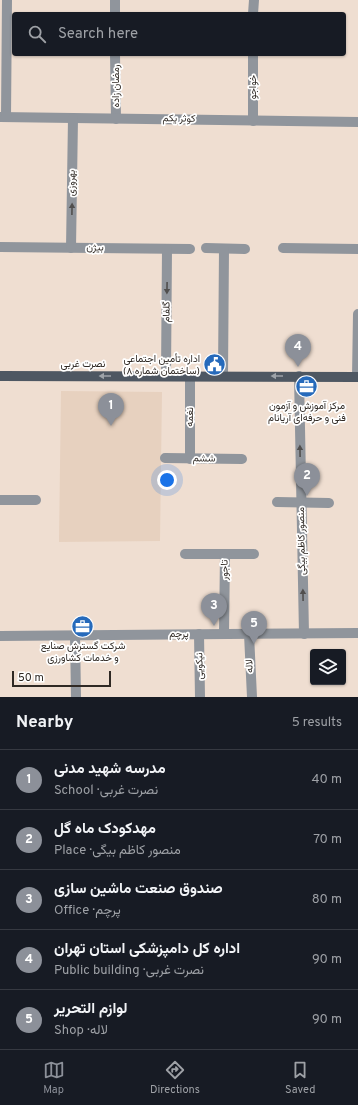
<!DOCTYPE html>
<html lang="en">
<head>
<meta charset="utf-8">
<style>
	:root { --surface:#171b24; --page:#242831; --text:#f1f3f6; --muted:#9ea1a6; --line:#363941; --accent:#8c9099 }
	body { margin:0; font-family:Overpass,Vazirmatn,sans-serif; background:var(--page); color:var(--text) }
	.controls { position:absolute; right:12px; bottom:12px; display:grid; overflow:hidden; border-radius:4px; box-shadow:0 1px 3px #0004 }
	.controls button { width:36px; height:36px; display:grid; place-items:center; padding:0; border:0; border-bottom:1px solid var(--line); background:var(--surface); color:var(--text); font:20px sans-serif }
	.scale { position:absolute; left:12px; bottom:10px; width:99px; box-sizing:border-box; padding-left:4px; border:2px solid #2f2924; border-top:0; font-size:11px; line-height:14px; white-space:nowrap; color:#2f2924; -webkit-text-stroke:3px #fff; paint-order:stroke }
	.you { position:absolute; left:167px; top:480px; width:14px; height:14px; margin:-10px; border:3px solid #fff; border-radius:50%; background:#1a73e8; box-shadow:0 0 0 6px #1a73e833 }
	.badge { display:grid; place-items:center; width:26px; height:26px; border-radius:50%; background:var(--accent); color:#fff; font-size:13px; font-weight:700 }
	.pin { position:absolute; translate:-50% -33px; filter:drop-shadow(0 1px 2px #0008) }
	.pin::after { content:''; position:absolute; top:21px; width:14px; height:12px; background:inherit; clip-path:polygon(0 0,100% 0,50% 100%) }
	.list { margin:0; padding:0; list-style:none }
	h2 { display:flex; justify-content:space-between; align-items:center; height:52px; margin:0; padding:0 16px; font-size:17px }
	h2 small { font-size:13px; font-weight:400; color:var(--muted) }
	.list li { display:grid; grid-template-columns:26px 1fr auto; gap:12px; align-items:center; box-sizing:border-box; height:60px; padding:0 16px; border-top:1px solid var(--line) }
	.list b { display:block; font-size:15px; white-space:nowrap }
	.list p { margin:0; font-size:13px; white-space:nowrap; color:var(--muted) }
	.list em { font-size:13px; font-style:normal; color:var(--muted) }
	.icon { flex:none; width:22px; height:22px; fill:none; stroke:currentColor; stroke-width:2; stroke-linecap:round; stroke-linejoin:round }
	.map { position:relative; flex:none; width:358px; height:697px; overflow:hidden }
	.search { position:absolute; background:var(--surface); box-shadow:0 1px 3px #0004; left:12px; right:12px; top:12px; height:44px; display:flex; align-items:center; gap:10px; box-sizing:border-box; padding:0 14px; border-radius:4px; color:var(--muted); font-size:15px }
	.sheet { height:352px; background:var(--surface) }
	nav { display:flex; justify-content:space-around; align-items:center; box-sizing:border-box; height:56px; border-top:1px solid var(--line); background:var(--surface); font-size:11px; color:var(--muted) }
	nav a { display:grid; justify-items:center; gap:2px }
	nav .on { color:var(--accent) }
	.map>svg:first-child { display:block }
	.built { fill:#e7d1bf }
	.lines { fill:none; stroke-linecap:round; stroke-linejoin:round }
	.minor { stroke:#90959c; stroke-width:10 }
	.major { stroke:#4e5762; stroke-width:10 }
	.oneway { fill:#514f4e }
	.oneway2 { fill:#9ea3a9 }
	.labels { text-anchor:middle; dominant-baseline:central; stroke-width:3.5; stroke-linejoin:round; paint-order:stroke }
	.street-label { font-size:10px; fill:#2f2924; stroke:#fff }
	.poi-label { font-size:10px; fill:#2f2924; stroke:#fff }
</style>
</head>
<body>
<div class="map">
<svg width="358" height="697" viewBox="0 0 358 697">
	<rect width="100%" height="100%" fill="#efded1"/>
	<path class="built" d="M61,391L162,392L160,541L59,542Z"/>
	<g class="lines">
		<g class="minor">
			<path d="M115,0V14"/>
			<path d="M253,14L254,0"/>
			<path d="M115,54L116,119"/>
			<path d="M0,117L358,122"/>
			<path d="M6,117L7,0"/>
			<path d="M253,121V54"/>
			<path d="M0,247L190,249"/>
			<path d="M71,248L73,118"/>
			<path d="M206,248L245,249"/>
			<path d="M283,248L358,249"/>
			<path d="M166,376L167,249"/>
			<path d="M223,376L224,249"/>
			<path d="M299,376L304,634"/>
			<path d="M357,377L358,314"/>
			<path d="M165,458L242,459"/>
			<path d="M190,459V376"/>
			<path d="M0,500H36"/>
			<path d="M277,502L329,503"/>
			<path d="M185,554H254"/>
			<path d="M199,634L200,697"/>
			<path d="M224,634L225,554"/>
			<path d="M249,634L252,697"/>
			<path d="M75,635L76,697"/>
			<path d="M0,636L358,633"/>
		</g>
		<path class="major" d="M0,376L358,377"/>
	</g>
	<defs><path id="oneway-solid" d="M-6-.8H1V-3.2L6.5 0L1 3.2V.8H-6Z"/></defs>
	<g class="oneway">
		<use href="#oneway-solid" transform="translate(72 209) rotate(-89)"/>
		<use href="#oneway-solid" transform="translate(167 288) rotate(91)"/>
		<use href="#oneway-solid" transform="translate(300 451) rotate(-91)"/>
		<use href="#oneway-solid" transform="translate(303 595) rotate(-91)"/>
	</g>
	<g class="oneway2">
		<use href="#oneway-solid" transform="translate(105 376) rotate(-180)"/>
		<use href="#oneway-solid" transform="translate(277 376) rotate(-180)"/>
	</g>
	<defs>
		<symbol id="civic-disc" viewBox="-11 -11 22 22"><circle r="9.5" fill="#266abb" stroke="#fff"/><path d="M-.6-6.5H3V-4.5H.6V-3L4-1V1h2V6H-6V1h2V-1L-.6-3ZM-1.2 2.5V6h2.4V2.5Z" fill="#fff"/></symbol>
		<symbol id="office-disc" viewBox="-11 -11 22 22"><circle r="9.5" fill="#266abb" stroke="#fff"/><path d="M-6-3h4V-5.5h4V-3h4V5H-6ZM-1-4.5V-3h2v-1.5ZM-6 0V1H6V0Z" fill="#fff"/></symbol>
	</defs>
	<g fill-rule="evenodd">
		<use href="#civic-disc" x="202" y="352" width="25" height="25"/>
		<use href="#office-disc" x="294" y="374" width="25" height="25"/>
		<use href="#office-disc" x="70" y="614" width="25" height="25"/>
	</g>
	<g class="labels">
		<g class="street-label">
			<text transform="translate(116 86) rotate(-90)">رمضان زاده</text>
			<text transform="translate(253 87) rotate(-90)">خواجو</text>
			<text transform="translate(179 119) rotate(1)">کوثر یکم</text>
			<text transform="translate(72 183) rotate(-89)">بهروزی</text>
			<text transform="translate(95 248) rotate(1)">بیژن</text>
			<text transform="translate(167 312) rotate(-89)">گلفام</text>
			<text x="83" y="364">نصرت غربی</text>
			<text transform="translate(190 417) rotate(-90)">نغمه</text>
			<text transform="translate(204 459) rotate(1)">ششم</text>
			<text transform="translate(302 541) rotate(-91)">منصور کاظم بیگی</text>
			<text transform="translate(225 570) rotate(-89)">تاجور</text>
			<text x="179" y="634">پرچم</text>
			<text transform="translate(200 666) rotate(-91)">نیکویی</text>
			<text transform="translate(250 666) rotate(-93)">لاله</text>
		</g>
		<g class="poi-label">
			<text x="200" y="359" text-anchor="end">اداره تأمین اجتماعی<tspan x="200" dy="12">(ساختمان شماره ۸)</tspan></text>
			<text x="307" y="406">مرکز آموزش و آزمون<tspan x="307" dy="12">فنی و حرفه‌ای آریانام</tspan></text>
			<text x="83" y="646">شرکت گسترش صنایع<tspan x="83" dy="12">و خدمات کشاورزی</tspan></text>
		</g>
	</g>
</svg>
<div class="controls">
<button><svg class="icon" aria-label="layers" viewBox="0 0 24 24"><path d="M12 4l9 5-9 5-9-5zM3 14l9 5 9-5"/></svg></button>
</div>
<div class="scale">50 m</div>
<div class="you"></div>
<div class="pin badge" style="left:111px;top:426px">1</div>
<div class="pin badge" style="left:307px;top:496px">2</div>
<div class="pin badge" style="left:214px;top:626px">3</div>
<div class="pin badge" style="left:298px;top:367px">4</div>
<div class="pin badge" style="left:254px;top:644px">5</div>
<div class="search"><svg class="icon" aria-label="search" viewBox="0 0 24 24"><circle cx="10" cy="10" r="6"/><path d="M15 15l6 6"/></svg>Search here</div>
</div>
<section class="sheet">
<h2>Nearby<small>5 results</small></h2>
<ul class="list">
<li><span class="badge">1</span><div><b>مدرسه شهید مدنی</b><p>School · نصرت غربی</p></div><em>40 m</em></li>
<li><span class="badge">2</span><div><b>مهدکودک ماه گل</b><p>Place · منصور کاظم بیگی</p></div><em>70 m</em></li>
<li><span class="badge">3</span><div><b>صندوق صنعت ماشین سازی</b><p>Office · پرچم</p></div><em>80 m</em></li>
<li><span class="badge">4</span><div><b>اداره کل دامپزشکی استان تهران</b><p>Public building · نصرت غربی</p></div><em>90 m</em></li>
<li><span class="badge">5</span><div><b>لوازم التحریر</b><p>Shop · لاله</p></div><em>90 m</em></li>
</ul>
</section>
<nav>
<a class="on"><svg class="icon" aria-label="map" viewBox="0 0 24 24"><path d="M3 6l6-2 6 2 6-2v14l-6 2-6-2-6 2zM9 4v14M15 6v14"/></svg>Map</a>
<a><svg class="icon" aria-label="directions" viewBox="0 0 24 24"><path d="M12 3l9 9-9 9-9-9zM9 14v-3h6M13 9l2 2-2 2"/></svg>Directions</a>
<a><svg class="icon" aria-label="saved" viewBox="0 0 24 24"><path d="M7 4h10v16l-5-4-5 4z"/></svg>Saved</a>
</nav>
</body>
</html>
